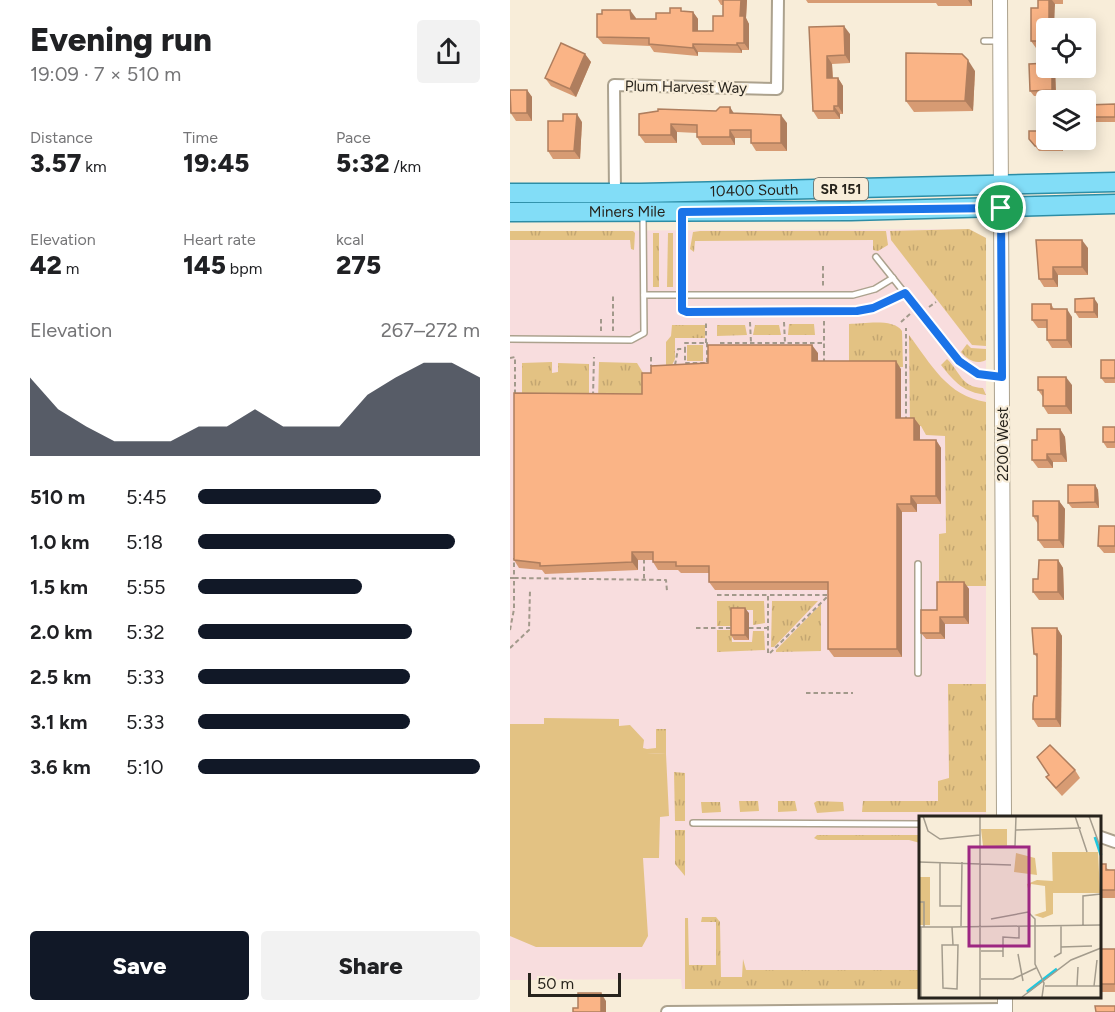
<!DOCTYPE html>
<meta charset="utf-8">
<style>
body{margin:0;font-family:Figtree,sans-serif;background:#f2f2f2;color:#202124;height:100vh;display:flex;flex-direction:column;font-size:22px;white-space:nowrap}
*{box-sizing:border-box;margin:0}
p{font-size:20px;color:#757577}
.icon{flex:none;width:33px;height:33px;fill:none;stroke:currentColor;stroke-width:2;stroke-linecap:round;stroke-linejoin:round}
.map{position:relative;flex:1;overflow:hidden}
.side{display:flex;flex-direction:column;background:#fff;width:510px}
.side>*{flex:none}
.fabs{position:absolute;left:526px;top:18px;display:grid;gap:12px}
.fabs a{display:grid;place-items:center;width:60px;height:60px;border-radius:6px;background:#fff;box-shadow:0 3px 15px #0003;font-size:30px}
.scale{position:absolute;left:18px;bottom:15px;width:93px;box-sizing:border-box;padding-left:6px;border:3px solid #27231c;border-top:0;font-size:16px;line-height:21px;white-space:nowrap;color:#27231c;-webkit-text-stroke:4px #f8edd9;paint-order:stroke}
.pin{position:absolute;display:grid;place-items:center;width:51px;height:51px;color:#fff;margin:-26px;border:3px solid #fff;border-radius:50%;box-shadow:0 2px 6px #0007}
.round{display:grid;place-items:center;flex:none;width:63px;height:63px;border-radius:6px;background:#f2f2f2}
.headline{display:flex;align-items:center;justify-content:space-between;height:102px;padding:0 30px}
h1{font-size:33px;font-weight:800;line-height:45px}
.metrics{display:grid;grid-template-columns:repeat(3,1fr);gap:9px;height:102px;padding:6px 30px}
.metrics div{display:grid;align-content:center}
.metrics b{font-size:26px;font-weight:800}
.metrics small{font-size:16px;font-weight:400}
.metrics p{font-size:16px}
.chart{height:168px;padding:12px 30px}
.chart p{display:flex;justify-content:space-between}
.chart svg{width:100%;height:108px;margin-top:6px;fill:#111827;opacity:.7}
.cta{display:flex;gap:12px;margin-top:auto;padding:12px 30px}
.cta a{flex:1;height:69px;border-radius:6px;background:#111827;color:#fff;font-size:24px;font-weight:800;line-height:69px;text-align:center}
.cta a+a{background:#f2f2f2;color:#202124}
ul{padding:0 30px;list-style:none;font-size:20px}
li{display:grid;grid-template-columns:96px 72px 1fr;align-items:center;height:45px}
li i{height:15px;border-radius:8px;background:#111827}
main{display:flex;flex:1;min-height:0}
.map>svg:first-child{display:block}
</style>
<main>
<section class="side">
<div class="headline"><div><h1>Evening run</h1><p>19:09 · 7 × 510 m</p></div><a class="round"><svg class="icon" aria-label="share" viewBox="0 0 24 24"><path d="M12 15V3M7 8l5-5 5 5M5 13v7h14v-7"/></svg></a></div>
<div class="metrics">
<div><p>Distance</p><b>3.57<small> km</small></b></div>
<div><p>Time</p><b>19:45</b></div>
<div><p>Pace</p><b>5:32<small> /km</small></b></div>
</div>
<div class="metrics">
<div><p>Elevation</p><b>42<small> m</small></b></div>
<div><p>Heart rate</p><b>145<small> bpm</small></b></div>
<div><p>kcal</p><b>275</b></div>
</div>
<div class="chart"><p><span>Elevation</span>267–272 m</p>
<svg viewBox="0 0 160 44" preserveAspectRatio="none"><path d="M0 44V12L10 25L20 32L30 38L40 38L50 38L60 32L70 32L80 25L90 32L100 32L110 32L120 19L130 12L140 6L150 6L160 12V44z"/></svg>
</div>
<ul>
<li><b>510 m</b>5:45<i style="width:65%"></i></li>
<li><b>1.0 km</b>5:18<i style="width:91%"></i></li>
<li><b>1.5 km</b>5:55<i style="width:58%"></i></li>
<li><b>2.0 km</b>5:32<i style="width:76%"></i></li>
<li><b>2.5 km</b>5:33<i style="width:75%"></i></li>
<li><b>3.1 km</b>5:33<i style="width:75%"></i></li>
<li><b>3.6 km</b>5:10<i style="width:100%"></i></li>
</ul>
<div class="cta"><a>Save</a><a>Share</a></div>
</section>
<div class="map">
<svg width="605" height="1012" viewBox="0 0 605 1012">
<defs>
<pattern id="grass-tufts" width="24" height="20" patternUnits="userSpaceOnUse" patternTransform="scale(1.5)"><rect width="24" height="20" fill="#e3c283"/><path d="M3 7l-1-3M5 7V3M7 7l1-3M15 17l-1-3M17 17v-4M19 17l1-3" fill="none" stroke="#c3a671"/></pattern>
</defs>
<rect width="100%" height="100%" fill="#f8edd9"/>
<polygon fill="#f8ddde" points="459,229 476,238 476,817 410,817 410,989 172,989 171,979 0,980 0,231"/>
<g fill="url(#grass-tufts)">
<polygon points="459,229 476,238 476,346 462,345 381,240 380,231"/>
<polygon points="0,231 123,231 125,233 124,250 121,249 120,240 0,240"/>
<polygon points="190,231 376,231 378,245 368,251 363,250 363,240 185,241 184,252 180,249 183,232"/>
<rect x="143" y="233" width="6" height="54"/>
<polygon points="158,233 163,233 163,287 157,287"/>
<polygon points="304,324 305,335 278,335 279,324"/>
<path d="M339 324C354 324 383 318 392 331L393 367 350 368 339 362Z"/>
<polygon points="162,325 195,325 195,338 165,338 165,359 160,369 149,371 156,365 156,342 161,336"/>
<polygon points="207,325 235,325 237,335 207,336"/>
<polygon points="245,325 269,325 271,335 243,335"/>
<path d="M399 335C421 364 437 396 476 402V586H429V534L436 533 435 436 416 435 411 426H400Z"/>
<path d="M457 344 461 348 476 349V360C466 365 458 360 451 352Z"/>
<path d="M437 359C451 373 451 387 473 388L476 395C454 392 445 383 431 365Z"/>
<polygon points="42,362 42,373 48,372 48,363 79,364 79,401 12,401 12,363"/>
<polygon points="89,362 127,363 138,381 138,402 88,402"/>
<polygon points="207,601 254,601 255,623 243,625 243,610 222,610 222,626 207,626"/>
<polygon points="262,601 308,601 264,647 261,647"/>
<polygon points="311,604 311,651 266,652 266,650"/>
<polygon points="207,630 222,630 222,642 242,642 243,631 254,631 255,650 207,652"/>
<polygon points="438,684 476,684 476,812 352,812 353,801 428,801 428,781 439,778"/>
<polygon points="146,729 156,729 156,754 137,753 137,749 146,748"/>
<polygon points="164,772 175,773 175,821 165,821"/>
<polygon points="229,801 248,801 249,811 230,812"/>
<polygon points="268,801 285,801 287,811 268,812"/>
<polygon points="307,801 333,802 334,811 307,813 304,803"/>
<polygon points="191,802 210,802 211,812 192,813"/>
<polygon points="165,830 175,830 175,876 165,864"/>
<polygon points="307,835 410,835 410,843 399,840 308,840 304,838"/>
<polygon points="192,917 206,917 210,922 211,977 232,977 233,959 236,970 410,970 410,989 175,989 175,918 178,918 179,965 206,965 206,922 191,922"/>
</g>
<g fill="#e3c283">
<rect x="177" y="345" width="16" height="16"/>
<polygon points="34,718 109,719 109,726 120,725 134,740 133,748 137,749 137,753 156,754 159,816 150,817 149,858 133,858 138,936 132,947 26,947 0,936 0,724 34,724"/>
</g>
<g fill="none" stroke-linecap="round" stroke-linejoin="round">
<defs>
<g id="service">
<polyline points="474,41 489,41"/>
<polyline points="172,214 172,308 174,312 347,311 363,308 395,293"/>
<polyline points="366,257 449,361 468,374 491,377"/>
<polyline points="134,295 343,295 365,289 383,278"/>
<polyline points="0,339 121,340 134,333 133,215"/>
<polyline points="408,673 408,564"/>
<polyline points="183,823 410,824"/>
</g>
<g id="minor">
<polyline points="105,193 104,85 267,89 268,0"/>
<polyline points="588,836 605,842"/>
<polyline points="157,1012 495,1009"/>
</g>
<g id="tertiary">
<polyline points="490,0 494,817"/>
<polyline points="495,996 495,1012"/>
</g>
<g id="primary">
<path id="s1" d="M0 193H130L605 182"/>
<path id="s2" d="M0 212 341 211 605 204"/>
</g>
</defs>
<use href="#service" stroke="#aca28e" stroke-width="8"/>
<use href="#minor" stroke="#aca28e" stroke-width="14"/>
<use href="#tertiary" stroke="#aca28e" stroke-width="16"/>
<use href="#primary" stroke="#2c8da6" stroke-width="21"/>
<g stroke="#a2998b" stroke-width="2" stroke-dasharray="4.5 3" stroke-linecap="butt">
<polyline points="313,266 313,287"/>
<polyline points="419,307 426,302"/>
<polyline points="240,322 241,343"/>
<polyline points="274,322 275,343"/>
<polyline points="391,322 400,314"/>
<polyline points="91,331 91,316"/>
<polyline points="103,331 103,295"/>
<polyline points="196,343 196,322"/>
<polyline points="210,343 314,343"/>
<polyline points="141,357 141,366"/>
<polyline points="0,358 5,357 5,396"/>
<polyline points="314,363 314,321"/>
<polyline points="165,365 168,349 175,349 175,363 197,363 197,343 175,343 175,349"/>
<polyline points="83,396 84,357"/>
<polyline points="396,421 396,328"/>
<polyline points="134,559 134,580"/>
<polyline points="0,578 4,578 4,558"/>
<polyline points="207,595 258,595"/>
<polyline points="186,628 222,628"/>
<polyline points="239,628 258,628"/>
<polyline points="0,630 4,609 4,578 156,580 157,591"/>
<polyline points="0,648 19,630 20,590"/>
<polyline points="258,653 258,595 319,595"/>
<polyline points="260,653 318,596"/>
<polyline points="296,693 343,693"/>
</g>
<use href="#service" stroke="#fff" stroke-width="5"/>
<use href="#minor" stroke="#fff" stroke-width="10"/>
<use href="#tertiary" stroke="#fff" stroke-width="14"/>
<use href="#primary" stroke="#82ddf7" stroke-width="18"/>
</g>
<g fill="#d79b73">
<polygon points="208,0 237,0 236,18 239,24 239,50 232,50 232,53 188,52 188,56 144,52 140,46 93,44 87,37 126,18 126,19 146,19 160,13 173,11 183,12 188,19 188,31 203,31 213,16 213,5 211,5"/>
<polygon points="296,0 462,0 462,6 428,6 426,3 298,3"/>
<polygon points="528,0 553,0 553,4 545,4 537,28 537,48 526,48 521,41 528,8"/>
<polygon points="299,27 340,34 340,63 322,64 323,78 328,78 333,86 333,114 330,114 330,119 308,119 303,111"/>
<polygon points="75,54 81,62 66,97 41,86 35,78"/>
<polygon points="545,69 546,95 524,96 520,91"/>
<polygon points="465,71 463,111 404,112 396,101"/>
<polygon points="0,90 17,90 22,97 22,121 6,121 0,112"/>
<polygon points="605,104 605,122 584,122 584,132 576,132 576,105"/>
<polygon points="129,114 224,114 277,123 277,151 246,151 241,143 241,138 225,138 225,145 192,145 187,137 187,133 167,132 167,143 135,143 129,135"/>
<polygon points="72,122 70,159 43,159 38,151"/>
<polygon points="519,139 553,140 553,151 529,151"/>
<polygon points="526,240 578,248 578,275 548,275 548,287 534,287 529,279"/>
<polygon points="541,304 544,309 562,317 562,348 542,348 537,340 537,328 528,328 522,320"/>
<polygon points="588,304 588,318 569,318 565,312"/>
<polygon points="308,353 308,361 391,369 391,418 404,418 410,426 410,440 426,440 431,448 431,504 407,504 407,512 392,512 392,657 324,657 318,649 318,590 205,590 199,582 199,573 171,573 168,570 148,570 143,562 143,560 128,560 128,570 35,574 32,570 9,568 4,560 132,394 141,373 198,363"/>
<polygon points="605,360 605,383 595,383 591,378"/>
<polygon points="562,385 562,414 538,414 533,406 533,397 528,390"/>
<polygon points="605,427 605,448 597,448 593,442"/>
<polygon points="550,429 555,437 557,462 543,462 543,468 528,468 522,460 527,440"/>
<polygon points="585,485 588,490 589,508 562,508 558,503"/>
<polygon points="549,501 555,509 554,548 534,548 528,540 528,524 523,516"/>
<polygon points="605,526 605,553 594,553 588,546"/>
<polygon points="548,560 553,568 554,600 529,600 523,592 528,579"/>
<polygon points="454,582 459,589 459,624 435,624 435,639 416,639 411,633 427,610"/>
<polygon points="239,613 239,640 224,640 221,635"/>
<polygon points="547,628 552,636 551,727 528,727 523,719 527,696 527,657 524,654"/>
<polygon points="565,770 570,778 552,796 542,785 536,777"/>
<polygon points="588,864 600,870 605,870 605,898 588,898"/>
<polygon points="605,949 605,992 589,992 588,984"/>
</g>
<g fill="#af7e5e">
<polygon points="231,0 237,0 236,18 239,24 239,50 234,43 230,16"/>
<polygon points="458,0 462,0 462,6"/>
<polygon points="539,0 542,0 545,4 544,28 539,28"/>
<polygon points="120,10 126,18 126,27 121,19"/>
<polygon points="183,12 188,19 188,39 183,31"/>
<polygon points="334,26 340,34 340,63 335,55"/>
<polygon points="227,43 232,50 232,53 227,45"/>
<polygon points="183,44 188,52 188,56 183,48"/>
<polygon points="75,54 81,62 66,97 60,89"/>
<polygon points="317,56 322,64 323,86 317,78"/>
<polygon points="458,60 465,71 463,111 455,101"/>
<polygon points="542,68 544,68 545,69 546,95 542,90"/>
<polygon points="328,78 333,86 333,114 328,106"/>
<polygon points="17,90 22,97 22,121 17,113"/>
<polygon points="324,106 330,114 330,119 324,111"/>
<polygon points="220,107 225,115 220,113"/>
<polygon points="67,114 72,122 70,159 64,151"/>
<polygon points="271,115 277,123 277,151 271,143"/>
<polygon points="580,117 584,122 584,132 580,126"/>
<polygon points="161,124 167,132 167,143 161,135"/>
<polygon points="220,130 225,138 225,145 220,137"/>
<polygon points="549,140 553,140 553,151 549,146"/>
<polygon points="572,240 578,248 578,275 572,267"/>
<polygon points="543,267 548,275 548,287 543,279"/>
<polygon points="584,298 588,304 588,318 584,312"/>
<polygon points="557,309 562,317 562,348 557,340"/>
<polygon points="302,345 308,353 308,369 302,361"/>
<polygon points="386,361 391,369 391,426 386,418"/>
<polygon points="556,377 562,385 562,414 556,406"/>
<polygon points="404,418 410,426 410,448 404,440"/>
<polygon points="550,429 555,437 557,462 551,454"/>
<polygon points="426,440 431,448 431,504 426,496"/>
<polygon points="537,454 543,462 543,468 537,460"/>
<polygon points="585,485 588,490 589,508 585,502"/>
<polygon points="401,496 407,504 407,512 401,504"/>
<polygon points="549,501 555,509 554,548 549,540"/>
<polygon points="387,504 392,512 392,657 387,649"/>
<polygon points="122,552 128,560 128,570 122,562"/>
<polygon points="548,560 553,568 554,600 548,592"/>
<polygon points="454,582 459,589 459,624 454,617"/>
<polygon points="235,608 239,613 239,640 235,635"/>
<polygon points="430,617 435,624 435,639 430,633"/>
<polygon points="547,628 552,636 551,727 546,719"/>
<polygon points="91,993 96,1001 96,1012 91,1012"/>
</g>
<g fill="#fab486" stroke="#af7e5e" stroke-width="1.5">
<polygon points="213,0 231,0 230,16 234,16 234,43 227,43 227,45 183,44 183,48 139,44 139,38 87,37 87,14 92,14 92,10 120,10 121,19 146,19 146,13 160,13 160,8 171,8 171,11 183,12 183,31 203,31 203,16 213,16"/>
<polygon points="528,0 539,0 539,28 537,28 537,41 521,41 521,8 528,8"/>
<polygon points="334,26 335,55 317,56 317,78 328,78 328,106 324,106 324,111 303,111 299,27"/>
<polygon points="51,43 75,54 60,89 35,78"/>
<polygon points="396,53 452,54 458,60 455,101 396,101"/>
<polygon points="537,63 537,68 542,68 542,90 520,91 519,64"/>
<polygon points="0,90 17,90 17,113 1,113"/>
<polygon points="605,104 605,117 580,117 580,126 576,126 576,105"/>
<polygon points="210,107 220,107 220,113 271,115 271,143 241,143 241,130 220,130 220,137 187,137 187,125 161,124 161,135 129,135 129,114 148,111 148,109 206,111"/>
<polygon points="53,114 67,114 64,151 38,151 38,121 53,121"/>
<polygon points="519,131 537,131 537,140 549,140 549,146 525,146 519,139"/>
<polygon points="526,240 572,240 572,267 543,267 543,279 529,279"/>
<polygon points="584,298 584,312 565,312 565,299"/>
<polygon points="522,304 541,304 541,309 557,309 557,340 537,340 537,320 522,320"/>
<polygon points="198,345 302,345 302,361 386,361 386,418 404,418 404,440 426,440 426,496 401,496 401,504 387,504 387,649 318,649 318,582 199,582 199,566 166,566 166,562 143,562 143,552 122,552 122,562 30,566 30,563 4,560 4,393 132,394 132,373 141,373 141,366 198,363"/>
<rect x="591" y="360" width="14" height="18"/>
<polygon points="528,377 556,377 556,406 533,406 533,390 528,390"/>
<rect x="593" y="427" width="12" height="15"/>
<polygon points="527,429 550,429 551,454 537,454 537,460 522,460 522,440 527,440"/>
<polygon points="558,485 585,485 585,502 558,503"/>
<polygon points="523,501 549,501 549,540 528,540 528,516 523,516"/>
<polygon points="589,526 605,526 605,546 588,546"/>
<polygon points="529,560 548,560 548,592 523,592 523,579 528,579"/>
<polygon points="427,582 454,582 454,617 430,617 430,633 411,633 411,610 427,610"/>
<rect x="221" y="608" width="14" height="27"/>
<polygon points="522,628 547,628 546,719 523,719 523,704 524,696 527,696 527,654 524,654"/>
<polygon points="540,745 565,770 546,788 536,777 539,775 527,757"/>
<polygon points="588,864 596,864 596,870 605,870 605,890 588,890"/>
<rect x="588" y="949" width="17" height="35"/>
<polygon points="68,993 91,993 91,1012 63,1012 63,1008 68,1008"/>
<polygon points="585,1006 605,1006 605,1012 586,1012"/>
</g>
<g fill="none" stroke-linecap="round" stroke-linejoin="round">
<defs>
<polygon id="route" points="491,208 492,377 468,374 449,361 395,293 363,308 347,311 177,312 172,310 172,212"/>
</defs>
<use href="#route" stroke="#fff" stroke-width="12"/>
<use href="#route" stroke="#1a73e8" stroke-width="8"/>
</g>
<g text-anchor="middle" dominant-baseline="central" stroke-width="4.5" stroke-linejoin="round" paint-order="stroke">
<rect fill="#f8edd9" stroke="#666055" stroke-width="1.5" x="304" y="178" width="54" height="22" rx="4.5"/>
<g font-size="14" font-weight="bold" fill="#27231c">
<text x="331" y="189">SR 151</text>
</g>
<g font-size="15" fill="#27231c" stroke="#f8edd9">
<text transform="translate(176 87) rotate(1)">Plum Harvest Way</text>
<text stroke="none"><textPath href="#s1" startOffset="244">10400 South</textPath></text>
<text stroke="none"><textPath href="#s2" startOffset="117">Miners Mile</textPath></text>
<text transform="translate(493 444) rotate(-90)">2200 West</text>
</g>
</g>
<g transform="translate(409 816)">
<rect width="182" height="182" fill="#f8edd9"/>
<path d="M0 61H11V109H0ZM118 64 134 65V98L124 102 115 99 127 95 126 70 112 68 110 77 108 68Z" fill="#e3c283"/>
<path d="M62 13H88V30H64ZM133 36H179L181 77H134ZM97 37 116 42 118 59 95 56Z" fill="#e3c283"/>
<path fill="none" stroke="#1fc7de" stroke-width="3" d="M176 21 182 39M108 176 138 153"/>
<path fill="none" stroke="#a49c8d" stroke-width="1.5" d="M4 0 9 15 21 23 61 19M61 0V181M156 0 168 36M170 0 182 33M97 14 162 12M61 31 96 30 97 0M0 46 92 49M21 47V90H43M0 86H5V111M72 103 109 96 116 103V148L125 167 123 181M42 110 43 46M164 110V80L182 78M0 111H36M2 111V181M33 111 34 129M33 111 182 109M23 129H39L38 173 24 172ZM142 131 173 130M62 135H84M99 138 104 165M84 141V121L100 122V111M135 141 142 137V110M62 163H94L117 152M126 170H182M158 170 159 151M175 170 178 144M103 181 152 144 182 132"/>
<path fill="#9d2782" fill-opacity="0.15" stroke="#9d2782" stroke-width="3" d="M50 31H110V130H50Z"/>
<rect width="182" height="182" fill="none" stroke="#27231c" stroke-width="3"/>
</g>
</svg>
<div class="fabs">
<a><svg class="icon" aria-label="locate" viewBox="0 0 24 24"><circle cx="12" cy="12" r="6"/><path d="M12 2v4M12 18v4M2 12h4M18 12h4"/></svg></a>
<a><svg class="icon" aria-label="layers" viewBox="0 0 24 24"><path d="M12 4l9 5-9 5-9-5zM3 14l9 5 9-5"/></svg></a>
</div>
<div class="scale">50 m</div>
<div class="pin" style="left:491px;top:208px;background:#1e9e55"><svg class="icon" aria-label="arrive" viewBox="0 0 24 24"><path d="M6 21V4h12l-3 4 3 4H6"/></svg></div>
</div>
</main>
